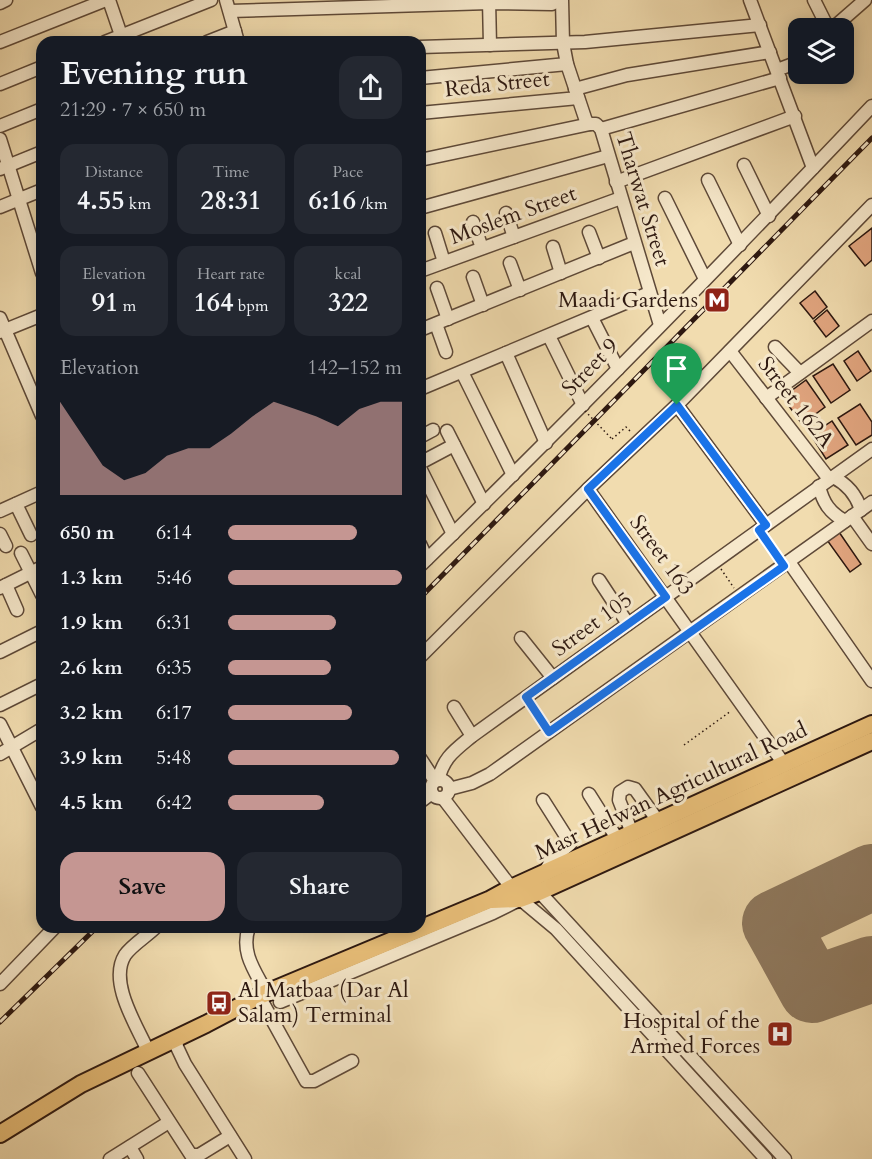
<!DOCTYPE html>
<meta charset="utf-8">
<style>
body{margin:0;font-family:Cardo,serif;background:#242831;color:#f1f3f6;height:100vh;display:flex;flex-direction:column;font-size:22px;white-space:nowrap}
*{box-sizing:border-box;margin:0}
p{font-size:20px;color:#9ea1a6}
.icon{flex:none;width:33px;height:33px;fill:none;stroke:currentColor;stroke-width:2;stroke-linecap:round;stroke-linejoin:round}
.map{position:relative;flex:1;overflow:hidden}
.sheet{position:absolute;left:36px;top:36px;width:390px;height:897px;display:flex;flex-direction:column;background:#171b24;border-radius:18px;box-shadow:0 3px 15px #0003}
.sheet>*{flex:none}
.buttons{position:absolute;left:788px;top:18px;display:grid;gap:12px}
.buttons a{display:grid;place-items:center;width:66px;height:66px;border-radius:12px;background:#171b24;box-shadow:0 3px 15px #0003;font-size:30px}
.pin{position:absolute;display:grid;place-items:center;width:51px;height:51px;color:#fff;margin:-62px -26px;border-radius:50% 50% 50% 0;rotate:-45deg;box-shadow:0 0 6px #0007}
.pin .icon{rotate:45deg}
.round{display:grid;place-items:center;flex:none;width:63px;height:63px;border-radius:18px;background:#242831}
.overview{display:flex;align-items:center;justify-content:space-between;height:102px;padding:0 24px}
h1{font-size:33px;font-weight:700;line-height:45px}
.metrics{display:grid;grid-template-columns:repeat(3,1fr);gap:9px;height:102px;padding:6px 24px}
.metrics div{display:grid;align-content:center;border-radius:15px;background:#242831;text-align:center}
.metrics b{font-size:26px;font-weight:700}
.metrics small{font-size:16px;font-weight:400}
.metrics p{font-size:16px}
.chart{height:168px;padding:12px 24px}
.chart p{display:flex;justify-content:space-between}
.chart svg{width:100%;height:108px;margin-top:6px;fill:#c59692;opacity:.7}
.cta{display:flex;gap:12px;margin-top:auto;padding:12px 24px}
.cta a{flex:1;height:69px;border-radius:18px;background:#c59692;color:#111;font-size:24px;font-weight:700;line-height:69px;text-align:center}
.cta a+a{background:#242831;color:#f1f3f6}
ul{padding:0 24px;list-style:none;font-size:20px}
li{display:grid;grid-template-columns:96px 72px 1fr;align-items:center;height:45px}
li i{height:15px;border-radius:8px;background:#c59692}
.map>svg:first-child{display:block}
</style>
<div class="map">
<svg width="872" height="1159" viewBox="0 0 872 1159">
<rect width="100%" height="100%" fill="#f1dcaf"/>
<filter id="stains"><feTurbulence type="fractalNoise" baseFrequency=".00333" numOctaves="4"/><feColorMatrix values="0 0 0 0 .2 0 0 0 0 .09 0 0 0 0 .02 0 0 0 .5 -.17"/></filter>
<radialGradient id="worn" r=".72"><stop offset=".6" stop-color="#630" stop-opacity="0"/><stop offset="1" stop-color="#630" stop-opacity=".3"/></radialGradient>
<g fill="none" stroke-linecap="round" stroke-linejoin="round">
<polyline stroke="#8f7a60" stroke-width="66" points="872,877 775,923 812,990 872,969"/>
</g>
<g fill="#e2a680" stroke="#2d1810" stroke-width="1.5">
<polygon points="872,228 872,260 865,266 849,246"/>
<polygon points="815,291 827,307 813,319 800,303"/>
<polygon points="827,310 839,326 826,337 814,321"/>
<polygon points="858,351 871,371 857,381 844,361"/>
<polygon points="833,364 850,390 831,403 813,376"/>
<polygon points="806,380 825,407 802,424 786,402 787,394"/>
<polygon points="860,404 872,422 872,435 856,445 838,418"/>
<polygon points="832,421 848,445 826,459 811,435"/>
<polygon points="839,532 861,564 850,572 827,540"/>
</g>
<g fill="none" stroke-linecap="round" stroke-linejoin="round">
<defs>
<g id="minor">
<polyline points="109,0 123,41"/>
<polyline points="226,0 238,42"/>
<polyline points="489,0 490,45"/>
<polyline points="562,0 563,43 567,64 586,121 590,124 596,124 601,129 660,325"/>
<polyline points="750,0 813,168"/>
<polyline points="814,0 828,28"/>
<polyline points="0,3 6,0"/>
<polyline points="230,11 489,3 552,4 560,0"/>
<polyline points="833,28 865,0"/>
<polyline points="0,42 106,0"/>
<polyline points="105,42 211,0"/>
<polyline points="207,42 235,31"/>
<polyline points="420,47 585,42 760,25"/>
<polyline points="777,70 798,62"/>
<polyline points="420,78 567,64"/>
<polyline points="0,84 42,67"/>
<polyline points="575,89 627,75 770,52"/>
<polyline points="420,113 578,98"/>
<polyline points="0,126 42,109"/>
<polyline points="601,129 780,78"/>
<polyline points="0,139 42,273"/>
<polyline points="420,160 590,124"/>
<polyline points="744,165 769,216"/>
<polyline points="0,169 42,152"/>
<polyline points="708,180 740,245"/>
<polyline points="616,182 795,116"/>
<polyline points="665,198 705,279"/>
<polyline points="0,207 42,190"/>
<polyline points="420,208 608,156"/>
<polyline points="506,213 514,237"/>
<polyline points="473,222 482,248"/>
<polyline points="589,232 599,258"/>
<polyline points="435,233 444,262"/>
<polyline points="553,247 561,273"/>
<polyline points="510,263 520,290"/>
<polyline points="420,271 621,198"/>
<polyline points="473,277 483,305"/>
<polyline points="437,288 448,319"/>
<polyline points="0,318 42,416"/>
<polyline points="592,318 618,369"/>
<polyline points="436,324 446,352"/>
<polyline points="420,330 634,243"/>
<polyline points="0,332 42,315"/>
<polyline points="549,336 583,405"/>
<polyline points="775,347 800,373"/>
<polyline points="730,351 829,479"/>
<polyline points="506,353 546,443"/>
<polyline points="462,372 513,475"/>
<polyline points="420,389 649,293"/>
<polyline points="766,398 872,321"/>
<polyline points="677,405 766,525"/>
<polyline points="447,431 484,504"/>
<polyline points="420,437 433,430"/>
<polyline points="420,463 454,445"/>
<polyline points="420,468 453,534"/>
<path d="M833 477C847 484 856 494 861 510"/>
<path d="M819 486C823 503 830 513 845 521"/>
<polyline points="588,489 784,764"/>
<polyline points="16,504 31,535"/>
<polyline points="0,511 42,492"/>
<polyline points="852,516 872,544"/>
<polyline points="0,534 6,546"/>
<polyline points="420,544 427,559"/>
<polyline points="21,553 42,595"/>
<polyline points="789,562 872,681"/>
<path d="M420 566C574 416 724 262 872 106"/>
<polyline points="599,580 628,624"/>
<polyline points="6,585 17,610"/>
<polyline points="0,588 42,567"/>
<polyline points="521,638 553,678"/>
<polyline points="0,652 42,631"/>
<polyline points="420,657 588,489 677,405 872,205"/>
<polyline points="0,705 42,684"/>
<polyline points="454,707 472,736"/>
<polyline points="0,724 42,807"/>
<polyline points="0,754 42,729"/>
<polyline points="420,758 435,781"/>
<circle cx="440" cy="789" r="9"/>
<path d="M438 780C444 757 454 751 472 736L872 449"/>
<polyline points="449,789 472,783 490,774 872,502"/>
<polyline points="589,794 618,840"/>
<polyline points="443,798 520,899 556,929 766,1159"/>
<polyline points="543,800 569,841 570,844 553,858 544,873"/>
<polyline points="420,802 432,793"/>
<polyline points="632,833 619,800 620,792 628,787 635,789 658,821"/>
<polyline points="534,886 785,1159"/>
<path d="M249 927C240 952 255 971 266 992"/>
<polyline points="0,984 55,927"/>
<polyline points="259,996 306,1081 314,1081 352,1061"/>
<polyline points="280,1002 493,913 519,900"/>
<polyline points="176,1038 177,1047 185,1064 245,1159"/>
<path d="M148 1051C137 1026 108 982 125 955 132 945 147 936 156 927"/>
<polyline points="138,1073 191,1155 199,1155 230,1136"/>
<polyline points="130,1147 137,1159"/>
<polyline points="110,1159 169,1122"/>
</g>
<g id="major">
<polyline points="492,900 520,899 539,892 872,741"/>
<polyline points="0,1134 81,1084 206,1024 259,996 489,900 511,888 872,724"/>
</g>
</defs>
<use href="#minor" stroke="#5e4938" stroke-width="15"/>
<use href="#major" stroke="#2d1810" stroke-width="20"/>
<g stroke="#2d1810" stroke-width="1.5" stroke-dasharray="1.5 3" stroke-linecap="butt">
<polyline points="612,439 626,427 632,433"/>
<polyline points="765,538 778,557"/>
<polyline points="721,569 734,588"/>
<polyline points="533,708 543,724"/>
<polyline points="684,745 731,711"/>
</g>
<use href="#minor" stroke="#f6e8cb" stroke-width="12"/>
<use href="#major" stroke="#e8be78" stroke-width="16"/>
<defs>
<g id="rail">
<polyline points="420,598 872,138"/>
<polyline points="0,1022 97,927"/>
</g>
</defs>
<use href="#rail" stroke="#2d1810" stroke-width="5"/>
<use href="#rail" stroke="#f6e8cb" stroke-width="3" stroke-dasharray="9" stroke-linecap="butt"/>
<polyline stroke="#2d1810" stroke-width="1.5" stroke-dasharray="1.5 3" stroke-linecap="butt" points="585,411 612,439"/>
</g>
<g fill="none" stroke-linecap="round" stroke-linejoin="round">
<defs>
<polygon id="route" points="677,405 766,525 759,530 784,566 549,732 526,697 666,597 588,489"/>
</defs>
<use href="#route" stroke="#fff" stroke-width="12"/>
<use href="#route" stroke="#1a73e8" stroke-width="8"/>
</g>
<defs>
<symbol id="metro-square" viewBox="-11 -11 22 22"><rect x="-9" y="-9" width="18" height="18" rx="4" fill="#8f2418" stroke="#f6e8cb"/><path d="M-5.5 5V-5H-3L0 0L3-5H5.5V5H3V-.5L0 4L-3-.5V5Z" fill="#fff"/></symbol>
<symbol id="bus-square" viewBox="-11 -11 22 22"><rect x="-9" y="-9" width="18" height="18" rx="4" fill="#8f2418" stroke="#f6e8cb"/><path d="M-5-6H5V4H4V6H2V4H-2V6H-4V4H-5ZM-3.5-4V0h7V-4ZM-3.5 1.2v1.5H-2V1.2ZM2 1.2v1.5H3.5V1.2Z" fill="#fff"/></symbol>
<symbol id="hospital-square" viewBox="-11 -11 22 22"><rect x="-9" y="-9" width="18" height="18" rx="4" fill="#8f2418" stroke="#f6e8cb"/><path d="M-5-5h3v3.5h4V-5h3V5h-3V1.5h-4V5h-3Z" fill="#fff"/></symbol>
</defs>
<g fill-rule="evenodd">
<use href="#metro-square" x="702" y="285" width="30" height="30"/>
<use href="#bus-square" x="204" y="988" width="30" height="30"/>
<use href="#hospital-square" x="765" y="1019" width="30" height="30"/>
</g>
<g text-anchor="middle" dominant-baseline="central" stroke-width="6" stroke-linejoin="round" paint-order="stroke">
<g font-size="22" fill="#2d1810" stroke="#f6e8cb">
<text transform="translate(497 84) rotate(-6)">Reda Street</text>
<text transform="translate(643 199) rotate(73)">Tharwat Street</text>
<text transform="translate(513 215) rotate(-20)">Moslem Street</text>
<text transform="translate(590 367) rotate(-46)">Street 9</text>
<text transform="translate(796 402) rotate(52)">Street 162A</text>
<text transform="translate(662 555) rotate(54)">Street 163</text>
<text transform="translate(592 624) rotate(-36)">Street 105</text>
<text transform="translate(671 791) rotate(-25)">Masr Helwan Agricultural Road</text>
</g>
<g font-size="22" fill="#2d1810" stroke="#f6e8cb" text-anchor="end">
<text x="698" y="300">Maadi Gardens</text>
<text x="238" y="990" text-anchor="start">Al Matbaa (Dar Al<tspan x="238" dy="25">Salam) Terminal</tspan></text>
<text x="760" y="1021">Hospital of the<tspan x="760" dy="25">Armed Forces</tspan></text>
</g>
</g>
<rect width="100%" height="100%" filter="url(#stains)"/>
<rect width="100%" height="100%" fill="url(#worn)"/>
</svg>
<div class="buttons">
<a><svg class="icon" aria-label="layers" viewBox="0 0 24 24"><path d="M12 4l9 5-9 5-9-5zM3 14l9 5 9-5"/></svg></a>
</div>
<div class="pin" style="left:677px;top:405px;background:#1e9e55"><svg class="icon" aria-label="arrive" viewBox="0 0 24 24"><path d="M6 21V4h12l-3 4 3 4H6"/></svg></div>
<section class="sheet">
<div class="overview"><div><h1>Evening run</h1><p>21:29 · 7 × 650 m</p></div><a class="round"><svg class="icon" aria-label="share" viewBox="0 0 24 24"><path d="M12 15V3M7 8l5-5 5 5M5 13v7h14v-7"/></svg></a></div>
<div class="metrics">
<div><p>Distance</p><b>4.55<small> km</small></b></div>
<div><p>Time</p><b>28:31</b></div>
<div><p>Pace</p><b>6:16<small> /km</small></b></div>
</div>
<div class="metrics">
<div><p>Elevation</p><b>91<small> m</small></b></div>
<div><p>Heart rate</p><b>164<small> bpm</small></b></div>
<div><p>kcal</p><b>322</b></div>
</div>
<div class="chart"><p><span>Elevation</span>142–152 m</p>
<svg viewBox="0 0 160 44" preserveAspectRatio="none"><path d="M0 44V6L10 19L20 32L30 38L40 35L50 28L60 25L70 25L80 19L90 12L100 6L110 9L120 12L130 16L140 9L150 6L160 6V44z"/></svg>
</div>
<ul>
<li><b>650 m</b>6:14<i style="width:74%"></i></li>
<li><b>1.3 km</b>5:46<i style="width:100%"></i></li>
<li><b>1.9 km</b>6:31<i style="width:62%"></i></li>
<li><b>2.6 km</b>6:35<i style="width:59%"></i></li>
<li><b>3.2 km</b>6:17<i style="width:71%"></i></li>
<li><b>3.9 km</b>5:48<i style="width:98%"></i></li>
<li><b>4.5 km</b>6:42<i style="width:55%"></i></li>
</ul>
<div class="cta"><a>Save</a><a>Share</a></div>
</section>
</div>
